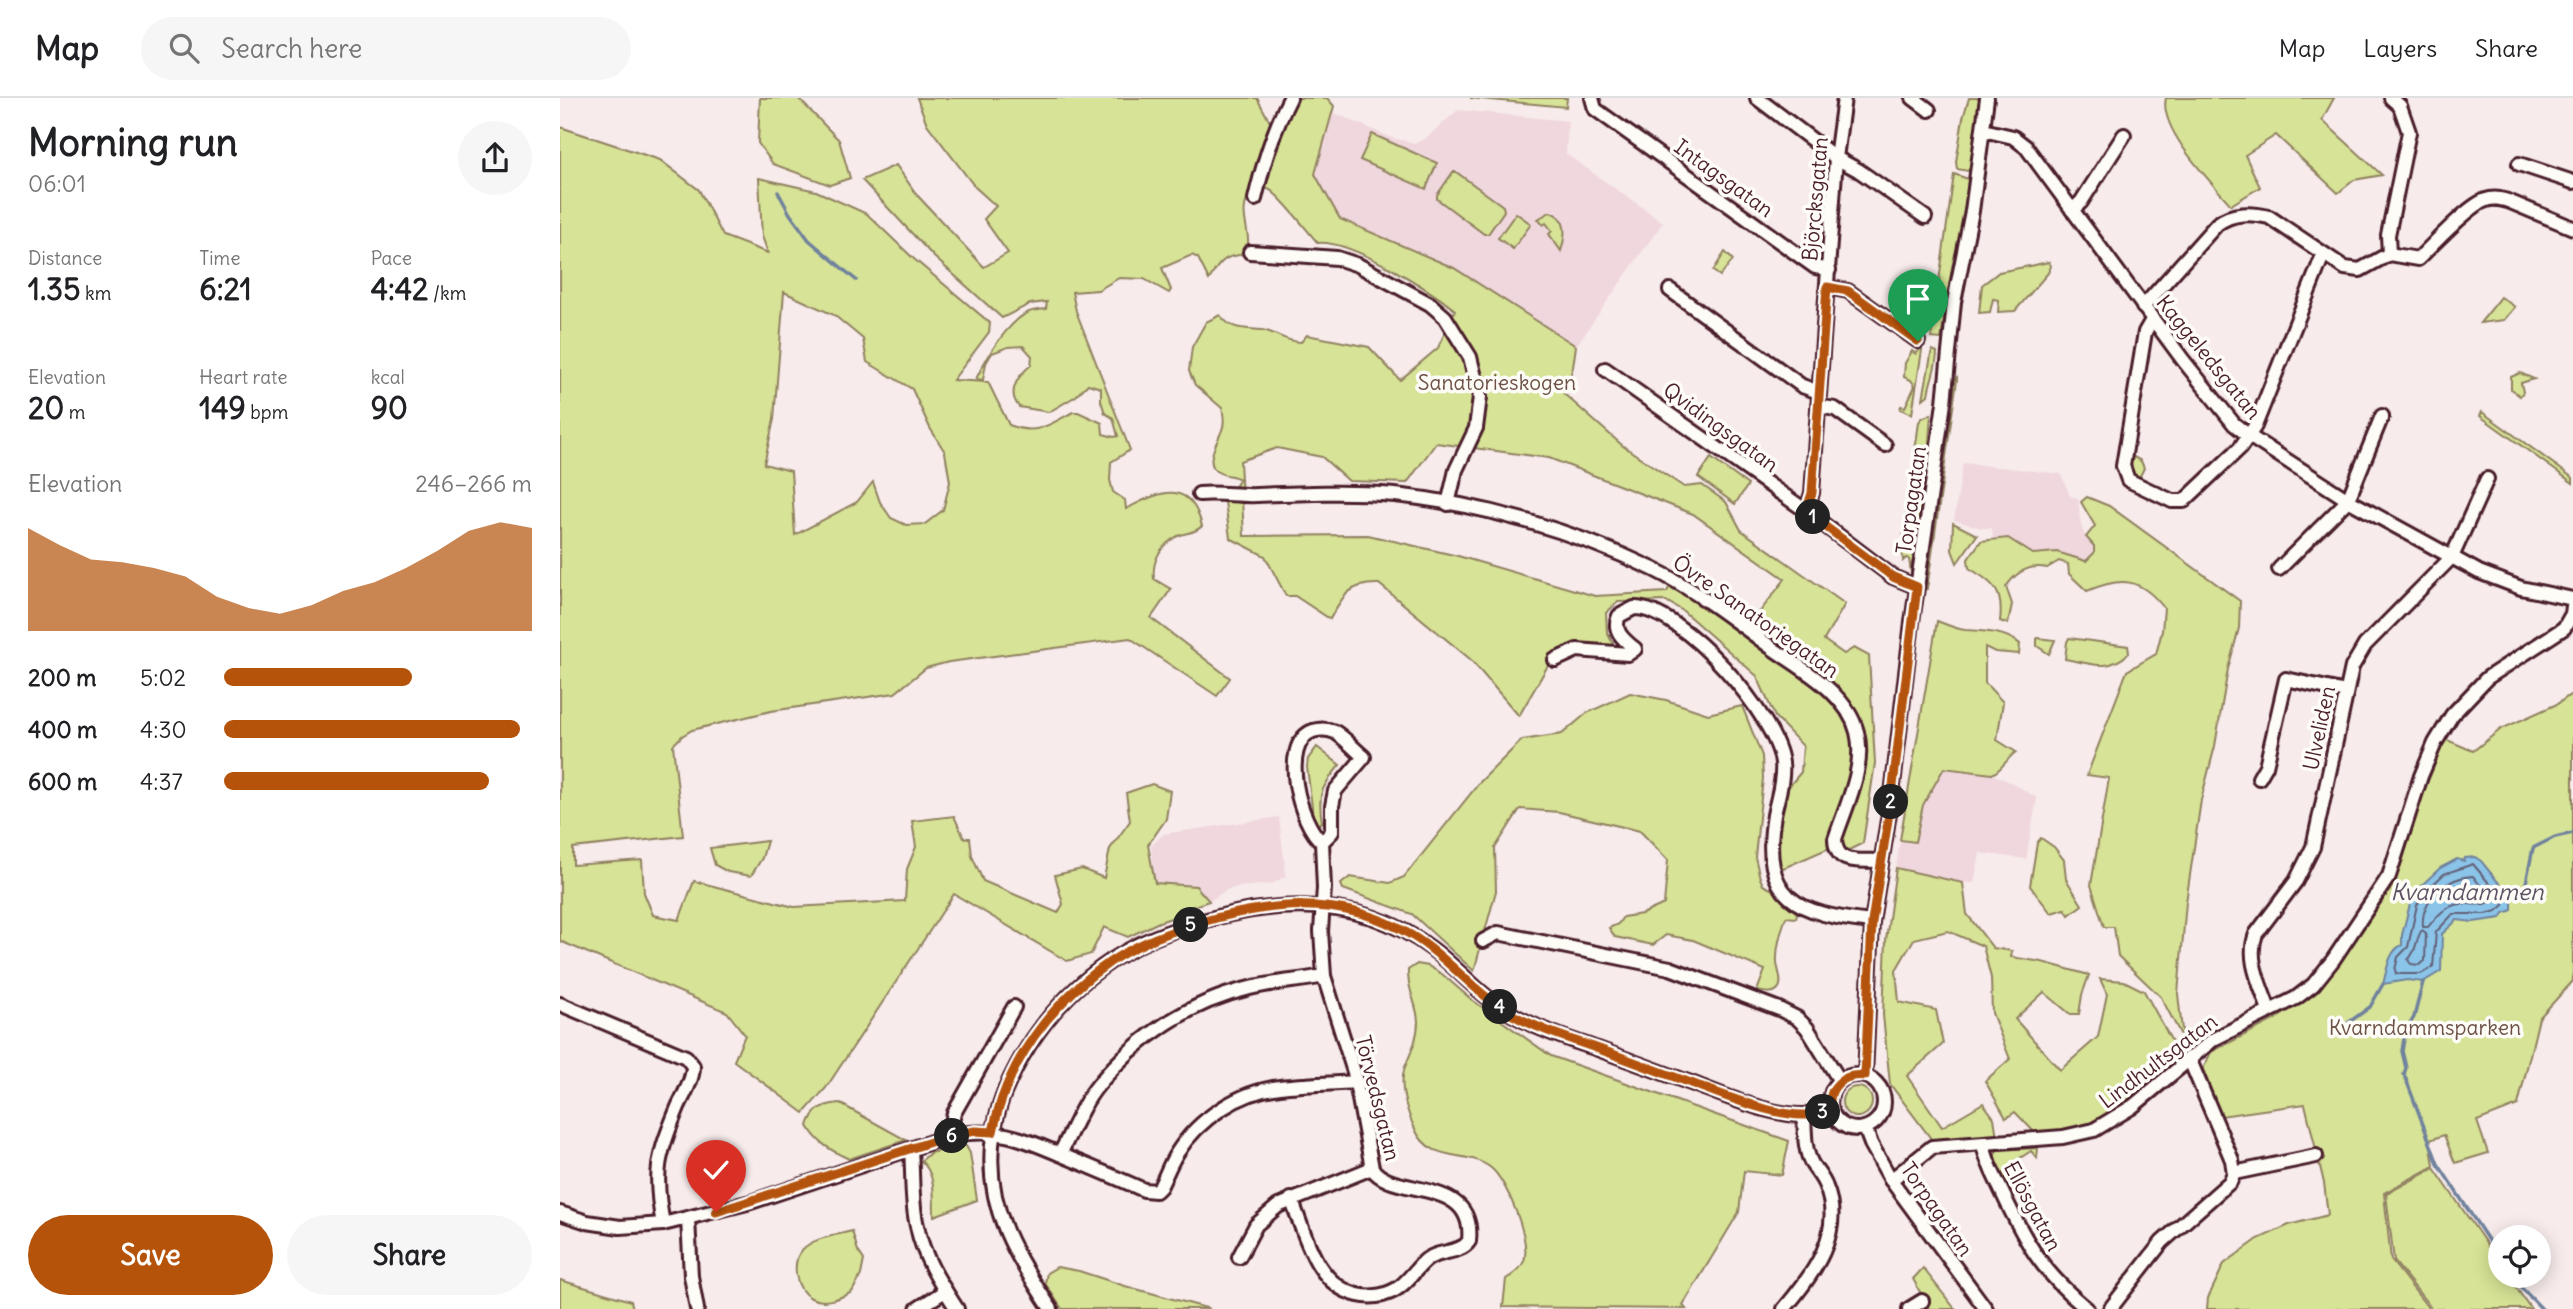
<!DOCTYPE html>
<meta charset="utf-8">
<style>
body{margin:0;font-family:Delius,sans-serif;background:#f6f6f6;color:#202124;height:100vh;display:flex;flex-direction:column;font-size:26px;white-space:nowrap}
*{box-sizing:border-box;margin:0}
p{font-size:23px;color:#757577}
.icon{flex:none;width:38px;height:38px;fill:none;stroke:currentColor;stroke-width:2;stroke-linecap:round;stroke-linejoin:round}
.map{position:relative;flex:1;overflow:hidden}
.drawer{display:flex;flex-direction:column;background:#fff;width:560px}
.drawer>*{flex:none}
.fabs{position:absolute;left:1928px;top:1127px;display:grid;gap:14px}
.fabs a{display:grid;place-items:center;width:63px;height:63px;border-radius:50%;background:#fff;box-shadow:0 4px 18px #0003;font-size:35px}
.pin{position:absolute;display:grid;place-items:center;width:60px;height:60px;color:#fff;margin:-72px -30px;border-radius:50% 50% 50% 0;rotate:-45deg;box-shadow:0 0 7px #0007}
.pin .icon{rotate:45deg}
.km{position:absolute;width:35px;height:35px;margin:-18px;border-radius:50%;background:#222;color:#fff;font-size:19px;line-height:35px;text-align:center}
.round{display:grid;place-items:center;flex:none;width:74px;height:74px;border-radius:37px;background:#f6f6f6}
.summary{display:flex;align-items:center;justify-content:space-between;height:119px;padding:0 28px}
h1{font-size:38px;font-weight:800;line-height:52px}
.metrics{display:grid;grid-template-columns:repeat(3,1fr);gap:10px;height:119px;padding:7px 28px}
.metrics div{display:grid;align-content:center}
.metrics b{font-size:30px;font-weight:800}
.metrics small{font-size:19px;font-weight:400}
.metrics p{font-size:19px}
.chart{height:196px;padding:14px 28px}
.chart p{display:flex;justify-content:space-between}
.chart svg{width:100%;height:126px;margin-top:7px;fill:#b45309;opacity:.7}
.button{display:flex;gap:14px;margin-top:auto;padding:14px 28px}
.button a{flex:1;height:80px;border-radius:42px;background:#b45309;color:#fff;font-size:28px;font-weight:800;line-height:80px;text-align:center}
.button a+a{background:#f6f6f6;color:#202124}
ul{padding:0 28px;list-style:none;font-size:23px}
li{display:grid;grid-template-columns:112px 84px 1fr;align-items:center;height:52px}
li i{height:18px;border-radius:9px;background:#b45309}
header{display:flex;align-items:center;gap:42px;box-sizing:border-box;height:98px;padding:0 35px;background:#fff;border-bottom:2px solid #e0e0e0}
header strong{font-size:33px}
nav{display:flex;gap:38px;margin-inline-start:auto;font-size:24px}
.search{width:490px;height:63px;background:#f6f6f6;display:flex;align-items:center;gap:18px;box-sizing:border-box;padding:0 24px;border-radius:38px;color:#757577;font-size:26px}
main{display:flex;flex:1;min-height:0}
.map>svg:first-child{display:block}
</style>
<header>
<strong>Map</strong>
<div class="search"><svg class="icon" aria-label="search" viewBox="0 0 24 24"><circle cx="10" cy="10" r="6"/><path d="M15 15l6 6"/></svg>Search here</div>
<nav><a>Map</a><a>Layers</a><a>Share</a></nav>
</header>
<main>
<section class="drawer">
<div class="summary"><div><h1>Morning run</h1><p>06:01</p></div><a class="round"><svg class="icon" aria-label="share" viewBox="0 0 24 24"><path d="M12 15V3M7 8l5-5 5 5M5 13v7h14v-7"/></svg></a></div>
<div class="metrics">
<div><p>Distance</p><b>1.35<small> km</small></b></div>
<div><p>Time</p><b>6:21</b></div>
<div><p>Pace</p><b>4:42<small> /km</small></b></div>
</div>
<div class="metrics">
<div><p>Elevation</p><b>20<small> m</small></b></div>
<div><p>Heart rate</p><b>149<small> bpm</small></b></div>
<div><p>kcal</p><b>90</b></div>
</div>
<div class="chart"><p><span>Elevation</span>246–266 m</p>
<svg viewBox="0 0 160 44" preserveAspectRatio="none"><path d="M0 44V8L10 14L20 19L30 20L40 22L50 25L60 32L70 36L80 38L90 35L100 30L110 27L120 22L130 16L140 9L150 6L160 8V44z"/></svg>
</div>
<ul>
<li><b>200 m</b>5:02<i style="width:61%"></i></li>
<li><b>400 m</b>4:30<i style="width:96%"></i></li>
<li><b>600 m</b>4:37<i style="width:86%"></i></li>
</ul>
<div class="button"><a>Save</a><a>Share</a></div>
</section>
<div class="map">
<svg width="2013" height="1211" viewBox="0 0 2013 1211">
<rect width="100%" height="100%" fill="#f7ebeb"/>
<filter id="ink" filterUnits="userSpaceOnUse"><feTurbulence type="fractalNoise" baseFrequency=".0143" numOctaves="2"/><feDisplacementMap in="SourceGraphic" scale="14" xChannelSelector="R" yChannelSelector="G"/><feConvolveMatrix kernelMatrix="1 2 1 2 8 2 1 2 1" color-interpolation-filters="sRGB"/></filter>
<g filter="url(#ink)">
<g fill="#f0d7dd">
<polygon points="898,12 1008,23 1006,56 1103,124 1016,248 894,170 780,121 755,76 772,14 832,40 855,45 865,41"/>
<polygon points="1403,365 1501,376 1510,398 1518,400 1521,427 1524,436 1534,448 1534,455 1526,463 1497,454 1473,456 1448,440 1433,441 1432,430 1421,430 1394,422"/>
<polygon points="1384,670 1432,676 1454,686 1477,700 1466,761 1420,755 1414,785 1403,785 1336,770 1340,742 1355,743 1363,707"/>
<polygon points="719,719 726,778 712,786 678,789 666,792 648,804 637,789 595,786 591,748 603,736"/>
</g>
<g fill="#d7e396" stroke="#908160" stroke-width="2" fill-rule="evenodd">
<polygon points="200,0 238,0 279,42 290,80 270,87 213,66 198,45"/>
<path d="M357 0H697L711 26 724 20 733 0H767L774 8 755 76 780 121 894 170 1016 248 1013 269 1004 296 1063 348 1124 389 1142 387 1166 404 1181 432 1285 506 1264 542 1284 556 1294 550 1309 558 1315 665 1303 745 1289 752 1269 750 1219 772 1218 734 1221 698 1241 674 1243 648 1215 619 1197 578 1123 513 1106 503 1058 504 1046 515 1047 534 1055 550 994 557 959 618 910 561 819 486C790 485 783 497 770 521L735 498H726L705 458 670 440 665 404 680 381C673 377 664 378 658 374 643 365 658 343 662 332 665 325 664 318 662 310L635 287 629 273 632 249 646 224 660 217C672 233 684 230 702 232 715 234 726 244 741 244L747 237 809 249 840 282 878 250 895 212C869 191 791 142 758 145 748 134 718 94 708 91 703 89 697 91 692 91 676 117 691 127 688 153 681 158 678 157 670 159 660 162 654 174 649 182L638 160 632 157 602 170 611 192 609 195 584 181 559 180 538 192 512 194 516 213 570 352 551 364 550 382 553 394 565 402 566 411C599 393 630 380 642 428 635 436 625 434 616 439 600 448 592 463 594 481L611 491 591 520 670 580 657 598 570 540 389 564 366 570 335 595 211 613 132 632 122 638 113 647 123 738 13 750V767L82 762 84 795 93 817 119 822 134 783 234 809 345 803 347 771 356 749 352 723 394 718 404 740H410L412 758 423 783 498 815 503 806 495 777 522 771 544 780 550 751 570 723 566 695 592 686 610 693 606 721 588 747 595 785 636 788 649 803 619 813 636 812 599 824 568 839 544 829 531 856 507 863 394 796 266 990 244 1015 174 963 185 937 167 914 0 843V29L100 62 139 92 163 138 208 155 202 138 199 80 256 93 307 116 354 161 430 225 429 234 393 282 428 284 449 327C476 338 489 327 513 314H518L542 325 543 336 554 339 558 338 553 320 545 315 541 303V290L528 286 516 298 489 314 459 309C446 293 458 278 471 267L472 258 463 248 448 249 432 255 426 265 423 282 416 281C426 260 447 224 469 214 474 212 480 212 486 211L487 204 470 206 442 220 374 159 302 82 336 67 357 97 424 169 448 155 424 121 436 108 415 89 367 26ZM224 194 274 217 303 241 307 264 352 291 370 330 385 354 390 384 383 412 365 426 346 427 331 420 320 404 313 384 297 404 235 437 231 373 204 366 214 321ZM876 345 989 360 1133 416 1225 481 1192 524 1116 475 1107 494 1035 498 898 458 808 437 684 438 680 363 717 350 762 359 789 383 847 385Z"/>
<polygon points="910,0 1007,0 1006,9"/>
<polygon points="1409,0 1420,0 1411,68 1408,73 1397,71 1396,64 1403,20"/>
<path d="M1606 0H1774L1762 22 1822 77 1794 82 1778 95 1716 37 1685 57 1700 89 1671 107C1652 85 1598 31 1606 0Z"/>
<polygon points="812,36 877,65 866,91 800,62"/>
<polygon points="893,74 896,74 943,108 944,113 928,136 924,136 877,101 877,97"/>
<polygon points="1394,76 1408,81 1403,126 1392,169 1381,241 1371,240"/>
<path d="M990 114C1008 119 1006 138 1001 153L989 136 992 133 986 125 983 127 978 121Z"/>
<polygon points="956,115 971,126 953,151 938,140"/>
<polygon points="1165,154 1173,162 1160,178 1153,173"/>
<polygon points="1489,164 1491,168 1488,175 1455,213 1438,214 1439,202 1433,201 1430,214 1419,215 1422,187 1439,174"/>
<polygon points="1941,199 1955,209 1944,222 1920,225"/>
<polygon points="1360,251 1362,252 1352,316 1340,311 1341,308 1345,309 1355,288 1351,282 1344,279 1345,265 1352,253 1356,256"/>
<path d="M1372 252 1377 254C1377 269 1370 282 1368 297L1363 301Z"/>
<polygon points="1960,275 1974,281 1961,285 1963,294 1960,298 1951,291 1951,279"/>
<polygon points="1397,279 1397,282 1367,491 1365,491 1395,280"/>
<polygon points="1922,314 2013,380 2013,385 1920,318"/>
<polygon points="1371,316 1366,385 1351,474 1349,461 1346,460 1343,463 1342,449 1359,324 1362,320"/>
<polygon points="1570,357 1581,363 1584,370 1578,382 1574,380 1569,371"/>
<polygon points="1151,360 1188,387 1175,406 1138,379"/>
<path d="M1527 399 1549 408 1680 503 1679 530 1668 571 1655 648 1641 702 1626 804 1618 896 1623 941 1601 899 1558 858 1554 829H1544L1531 787 1549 680 1527 677 1567 573 1596 556 1602 533 1604 510C1580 479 1561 479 1527 493L1509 476 1508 466 1499 463 1487 470C1469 466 1456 474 1446 489L1452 506 1448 526 1440 523C1444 492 1433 485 1409 470L1408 461 1421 443 1448 440 1473 456 1497 454 1526 463 1534 455V448L1526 439 1535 428 1521 404Z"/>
<polygon points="1393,425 1417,437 1397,465 1392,452"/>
<path d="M1377 523C1385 526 1396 531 1405 532 1421 533 1445 533 1460 546L1459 556 1435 554 1425 549V585L1443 604 1437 642 1456 654C1447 660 1442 672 1432 676L1384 670 1363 707 1355 744 1340 742Z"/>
<polygon points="1477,540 1495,542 1489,556 1477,548"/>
<path d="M1509 540 1568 548 1569 555C1548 575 1531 565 1505 561L1507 544Z"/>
<path d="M1070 595 1106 602 1148 616 1182 608 1202 658 1203 680 1195 759 1200 780 1203 787 1213 792 1237 815 1236 820 1226 819C1221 833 1216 849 1217 864 1217 871 1224 885 1218 891 1213 897 1204 894 1197 893L1205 872 1133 842 1106 837 1093 847 1055 839 1049 830 1058 826 1063 819 1082 816 1104 806 1108 762 1080 733 999 714 960 711 935 750 936 793 914 873 852 816 783 791 781 786 790 779 830 785 844 779 920 684 962 642 1002 636 1027 615Z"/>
<polygon points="2013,595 2013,883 1979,920 1958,1007 1917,1023 1928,1055 1895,1065 1884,1037 1870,1042 1874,1068 1824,1095 1831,1162 1869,1211 1647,1211 1648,1200 1664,1166 1698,1141 1729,1127 1768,1117 1764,1085 1745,1006 1661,1018 1643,971 1651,954 1714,922 1750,899 1779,866 1830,792 1842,764 1862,698 1885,641 1913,653 1941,631 1997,606"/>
<path d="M757 649 780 667C762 689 757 695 762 724L757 728 754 725 747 669 748 661Z"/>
<polygon points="1481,740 1494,749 1504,762 1506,781 1522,807 1509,817 1505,811 1491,815 1470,788 1477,745"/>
<polygon points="207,743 202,760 191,778 168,774 155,767 150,750"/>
<polygon points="1336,770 1403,785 1407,816 1433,850 1452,853 1451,859 1482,864 1529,877 1522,897 1519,916 1510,916 1484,894 1455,921 1500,972 1538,939 1547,896 1540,881 1564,883 1584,893 1620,958 1568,1006 1515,1032 1476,1036 1455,1014 1446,1020 1425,983 1450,961 1432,915 1431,880 1423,848 1388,833 1354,841 1336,872 1339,904 1376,912 1383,946 1347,978 1382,1029 1423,1005 1434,1020 1437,1039 1372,1042 1330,986 1323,917 1326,842"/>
<path d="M857 866 868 868 882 876 912 902 991 958 1229 1043 1222 1077 1184 1073 1179 1114 1123 1207 1126 1211 943 1209 946 1181C953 1177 961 1171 964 1163 971 1142 947 1083 931 1070 906 1050 871 1067 855 1031 847 1014 838 987 845 969 851 954 858 940 858 923 857 905 847 892 848 872Z"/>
<circle cx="1297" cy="1004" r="15"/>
<path d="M279 1005 346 1042 289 1061C272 1053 257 1045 248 1028 253 1011 262 1007 279 1005Z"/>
<path d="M399 1047 406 1048 410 1055 417 1102 374 1118C373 1098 377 1077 361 1063L370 1055Z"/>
<polygon points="1478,1050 1477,1060 1471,1053 1454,1064 1459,1080 1449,1087 1445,1087 1432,1063 1437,1052"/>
<polygon points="1874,1070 1941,1167 1941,1178 1948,1178 1971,1211 1872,1211 1834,1163 1826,1096"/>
<path d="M292 1133 298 1153 304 1162 301 1177 292 1194C280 1200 264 1207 251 1200 235 1192 231 1165 242 1152 252 1140 277 1137 292 1133Z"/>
<polygon points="497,1169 519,1173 565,1188 650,1211 502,1211 485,1185 487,1175"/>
<polygon points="1363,1170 1395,1211 1369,1211 1353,1181"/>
<polygon points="0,1182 71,1203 73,1211 0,1211"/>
</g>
<path fill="#8ac4e9" stroke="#70829d" stroke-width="2" d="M1915 759 1921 763 1952 801V812L1944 815 1941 820 1913 824 1897 822 1882 836 1881 873 1863 884 1847 882 1823 886C1827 873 1828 853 1842 847V837L1851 802 1862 787 1880 770 1897 761 1904 763 1905 760Z"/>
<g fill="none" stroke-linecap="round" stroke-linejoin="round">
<g stroke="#646177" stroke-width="2">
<polygon points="1913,766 1944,803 1944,807 1937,813 1925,816 1893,816 1876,834 1873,869 1861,876 1836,876 1835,872 1838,859 1848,849 1857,807 1868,791 1884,776"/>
<path d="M1913 778 1930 800V804C1919 809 1912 805 1901 806 1887 806 1876 819 1868 829H1863C1860 801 1888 779 1913 778Z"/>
<path d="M1862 832 1866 835 1865 863 1859 867 1851 866 1848 862C1858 852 1855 841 1862 832Z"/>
</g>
<g stroke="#70829d" stroke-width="3.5">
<polyline points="218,94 230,116 249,142 296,182"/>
<polyline points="1959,794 1965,790 1973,750 1995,739 2013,735"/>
<polyline points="1863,884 1854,919 1845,935 1842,953 1846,970 1844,976 1878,1066 1930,1145"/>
<polyline points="1781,930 1810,909 1823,886"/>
<polyline points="1932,1151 1941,1164"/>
<polyline points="1950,1178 1982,1211"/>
</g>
<defs>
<g id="minor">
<polyline points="1032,0 1035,11 1255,169 1269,172"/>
<polyline points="1197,0 1276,60 1298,72 1365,119"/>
<polyline points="1353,0 1369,12"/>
<polyline points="1423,32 1453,39 1466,49 1623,262 1674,326 1689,338 1788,402 1919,474 1961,490 2013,501"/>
<polyline points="1959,66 2013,84"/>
<path d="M695 101C703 66 713 33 730 0"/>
<polyline points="1512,112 1521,104 1564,37"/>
<polyline points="690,154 777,160 798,167 870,206 885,219 910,259 920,299 916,330 896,372 888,406"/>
<path d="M1829 156 1858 161C1873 147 1909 107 1926 102 1934 99 1941 101 1948 103L2013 130"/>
<polyline points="1829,156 1828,137 1849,34 1840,8 1831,0"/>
<polyline points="1267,189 1288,193 1358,243"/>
<polyline points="1110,192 1242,288 1259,294"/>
<path d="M1583 209 1657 126C1673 114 1691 115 1709 119L1785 170 1800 172 1829 156"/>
<polyline points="1592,222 1585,234 1563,368 1568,382 1612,403 1624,403 1680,350 1695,328 1763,157"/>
<polyline points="1045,271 1242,410 1333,479 1357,489"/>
<polyline points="1258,308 1275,311 1325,347"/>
<path d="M639 396C659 394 678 398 697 397 743 395 789 393 835 397 922 406 1014 433 1093 471 1136 492 1174 522 1212 550 1243 572 1287 595 1297 634 1306 670 1286 707 1275 741 1276 769 1300 761 1321 763"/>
<polyline points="1246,414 1252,395 1276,60 1284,0"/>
<polyline points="1719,471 1788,402 1822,318"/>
<path d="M995 562 1017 552 1068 556 1075 551C1064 542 1052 533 1059 518L1074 510C1122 509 1217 619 1222 665 1224 682 1217 701 1214 717 1200 802 1237 816 1312 824"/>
<polyline points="1699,680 1706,668 1726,581 1786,594"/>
<polyline points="923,843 938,835 1110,870 1219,911 1237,920 1247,930 1280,983"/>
<path d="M0 906 126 959 133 968C133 982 124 996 118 1009 98 1057 93 1074 103 1126"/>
<path d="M1709 912C1701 888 1686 861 1696 836L1736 783 1753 749 1792 569 1805 547 1892 459 1927 381"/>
<circle cx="1297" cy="1004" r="27"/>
<polyline points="1305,978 1312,824 1332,696 1352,524 1384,305 1394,204 1412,113 1427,0"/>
<polyline points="1305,1030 1311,1046 1331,1082 1426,1211"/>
<polyline points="389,1038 394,1015 454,909"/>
<path d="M1423 1046C1426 1063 1434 1077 1441 1092 1466 1145 1481 1173 1527 1211"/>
<path d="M351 1052C353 1077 351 1104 357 1128 363 1159 380 1185 397 1211"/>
<path d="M500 1056C512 1033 522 1006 539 986 577 939 630 904 690 890 714 884 739 883 764 878"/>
<polyline points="1674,1075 1756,1058"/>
<polyline points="1331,1082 1372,1049 1503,1039 1534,1032 1572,1009 1654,941 1736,900 1753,887 1773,862 1829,778 1861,678 1875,645 1892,617 1927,580 2004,530 2012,516 2013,508"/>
<path d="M731 1101C746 1137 755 1187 798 1197 811 1200 824 1198 835 1192 848 1185 855 1171 866 1162 878 1152 901 1156 909 1143 916 1077 830 1101 812 1070L794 974 764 878 761 833 764 790 762 744 772 734V708L775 693 804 659C794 651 785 640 775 634 768 631 760 631 753 633 718 646 740 727 762 744"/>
<path d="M0 1115 27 1124 60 1129 103 1126 191 1104 389 1038C436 1028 462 1040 504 1058 531 1069 557 1080 584 1092L596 1093 600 1089C606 1078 610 1065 617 1055 639 1020 679 994 720 989 745 986 771 986 796 984"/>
<polyline points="128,1121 131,1178 137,1211"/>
<polyline points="679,1159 696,1127 718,1108 812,1070"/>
<polyline points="357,1211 385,1193"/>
<path d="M491 1211C457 1159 426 1112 432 1047 434 1029 437 1012 444 995 474 923 531 863 604 836 691 803 793 790 872 851 899 871 920 898 950 915 977 931 1008 941 1038 951 1068 962 1098 973 1128 984 1161 996 1207 1017 1242 1017 1252 1017 1262 1014 1271 1012"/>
<path d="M1224 1211C1252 1178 1285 1135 1266 1089 1263 1080 1256 1073 1252 1066 1244 1052 1245 1033 1244 1017"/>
<polyline points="1349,1211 1362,1203"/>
<polyline points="1550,1211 1602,1144 1670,1084 1674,1075 1672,1062 1629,960"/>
</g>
</defs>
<use href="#minor" stroke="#4a1f2b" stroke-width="18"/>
<use href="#minor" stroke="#fdfcf7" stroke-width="12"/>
</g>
</g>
<g fill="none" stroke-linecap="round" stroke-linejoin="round" filter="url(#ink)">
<defs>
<path id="route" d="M156 1114 389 1038 415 1033 433 1034C446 964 492 904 550 864 575 847 603 836 632 827 705 804 782 795 851 837 888 859 914 895 951 916 978 931 1010 941 1039 951 1069 962 1099 973 1128 984 1160 996 1213 1018 1245 1017 1254 1017 1263 1014 1271 1012 1266 990 1283 975 1305 978L1312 824 1332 696 1357 489 1333 479 1246 414 1252 395 1267 189 1288 193 1358 243"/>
</defs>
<use href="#route" stroke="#fff" stroke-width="14"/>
<use href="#route" stroke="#b45309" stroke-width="9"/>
</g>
<g text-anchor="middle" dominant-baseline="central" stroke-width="7" stroke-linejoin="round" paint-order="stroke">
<g font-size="21" fill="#4a1f2b" stroke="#fdfcf7">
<text transform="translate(1164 80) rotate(36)">Intagsgatan</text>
<text transform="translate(1255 101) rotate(-85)">Björcksgatan</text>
<text transform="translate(1649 259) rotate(51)">Kaggeledsgatan</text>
<text transform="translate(1161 329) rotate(36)">Qvidingsgatan</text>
<text transform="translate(1351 402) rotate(-82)">Torpagatan</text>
<text transform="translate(1196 518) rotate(35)">Övre Sanatoriegatan</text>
<text transform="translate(1759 630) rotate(-78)">Ulveliden</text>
<text transform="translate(1598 963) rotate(-37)">Lindhultsgatan</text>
<text transform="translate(818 1000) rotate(76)">Törvedsgatan</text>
<text transform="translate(1473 1108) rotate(62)">Ellösgatan</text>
<text transform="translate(1377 1111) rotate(55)">Torpagatan</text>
</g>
<g font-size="21" fill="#6d5046" stroke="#fdfcf7">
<text x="937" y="284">Sanatorieskogen</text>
<text x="1865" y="929">Kvarndammsparken</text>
</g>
<g font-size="23" font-style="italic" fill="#5d5164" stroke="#fdfcf7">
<text x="1907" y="793">Kvarndammen</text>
</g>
</g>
</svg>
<div class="fabs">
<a><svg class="icon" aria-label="locate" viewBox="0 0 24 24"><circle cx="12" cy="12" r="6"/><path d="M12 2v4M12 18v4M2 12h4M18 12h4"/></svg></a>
</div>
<div class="pin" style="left:1358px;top:243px;background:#1e9e55"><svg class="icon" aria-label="arrive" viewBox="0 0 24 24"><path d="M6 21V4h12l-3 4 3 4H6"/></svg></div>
<div class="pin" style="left:156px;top:1114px;background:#d93025"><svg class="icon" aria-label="check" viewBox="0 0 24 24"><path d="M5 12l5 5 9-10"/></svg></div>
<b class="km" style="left:1253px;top:419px">1</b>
<b class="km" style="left:1331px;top:704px">2</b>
<b class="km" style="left:1263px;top:1014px">3</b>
<b class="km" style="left:940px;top:909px">4</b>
<b class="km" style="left:631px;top:827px">5</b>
<b class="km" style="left:392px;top:1038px">6</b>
</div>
</main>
